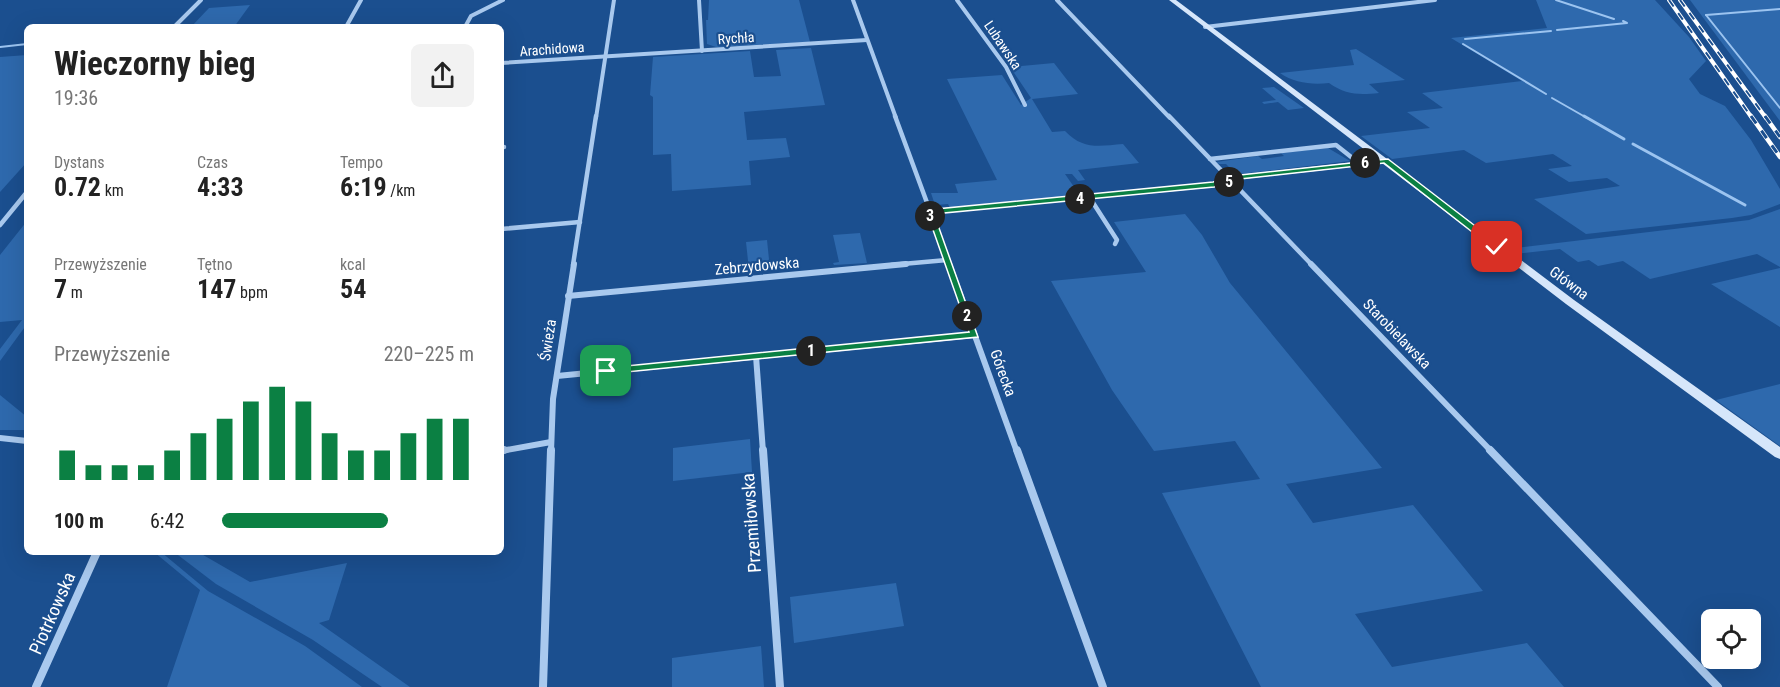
<!DOCTYPE html>
<html lang="pl">
<meta charset="utf-8">
<style>
body{margin:0;font-family:"Roboto Condensed",sans-serif;background:#f2f2f2;color:#222;height:100vh;display:flex;flex-direction:column;font-size:22px;white-space:nowrap}
*{box-sizing:border-box;margin:0}
p{font-size:20px;color:#767676}
.icon{flex:none;width:33px;height:33px;fill:none;stroke:currentColor;stroke-width:2;stroke-linecap:round;stroke-linejoin:round}
.map{position:relative;flex:1;overflow:hidden}
.side{position:absolute;left:24px;top:24px;width:480px;height:531px;display:flex;flex-direction:column;background:#fff;border-radius:9px;box-shadow:0 6px 24px #0002}
.side>*{flex:none}
.tools{position:absolute;left:1701px;top:609px;display:grid;gap:12px}
.tools a{display:grid;place-items:center;width:60px;height:60px;border-radius:9px;background:#fff;box-shadow:0 6px 24px #0002;font-size:30px}
.pin{position:absolute;display:grid;place-items:center;width:51px;height:51px;color:#fff;margin:-26px;border-radius:12px;box-shadow:0 3px 9px #0006}
.km{position:absolute;width:30px;height:30px;margin:-15px;border-radius:50%;background:#222;color:#fff;font-size:16px;line-height:30px;text-align:center}
.round{display:grid;place-items:center;flex:none;width:63px;height:63px;border-radius:9px;background:#f2f2f2}
.headline{display:flex;align-items:center;justify-content:space-between;height:102px;padding:0 30px}
h1{font-size:33px;font-weight:700;line-height:45px}
.metrics{display:grid;grid-template-columns:repeat(3,1fr);gap:9px;height:102px;padding:6px 30px}
.metrics div{display:grid;align-content:center}
.metrics b{font-size:26px;font-weight:700}
.metrics small{font-size:16px;font-weight:400}
.metrics p{font-size:16px}
.chart{height:168px;padding:12px 30px}
.chart p{display:flex;justify-content:space-between}
.chart svg{width:100%;height:108px;margin-top:6px;stroke:#0b8043;stroke-width:6}
ul{padding:0 30px;list-style:none;font-size:20px}
li{display:grid;grid-template-columns:96px 72px 1fr;align-items:center;height:45px}
li i{height:15px;border-radius:8px;background:#0b8043}
.map>svg:first-child{display:block}
</style>
<div class="map">
<svg width="1780" height="687" viewBox="0 0 1780 687">
<rect width="100%" height="100%" fill="#1b4f8f"/>
<g fill="#2e69ad">
<polygon points="709,0 799,0 810,42 716,47 707,44 706,20 708,20"/>
<polygon points="1536,0 1655,0 1689,37 1706,61 1689,79 1700,94 1725,106 1751,140 1780,189 1780,204 1751,215 1732,218 1586,234 1534,199 1620,186 1607,178 1569,182 1548,169 1572,166 1553,154 1486,163 1464,150 1392,159 1361,136 1430,128 1407,112 1443,108 1422,93 1522,81 1451,38 1547,28"/>
<polygon points="1690,0 1780,0 1780,121"/>
<polygon points="250,5 234,27 191,27 209,8"/>
<polygon points="811,48 825,105 744,112 747,140 786,138 790,157 749,161 751,185 672,191 671,154 653,155 653,97 650,95 653,57 750,51 754,77 781,76 776,50"/>
<path d="M1356 49 1405 80 1369 84 1379 93C1359 95 1346 95 1329 83 1312 85 1294 83 1280 73L1354 65 1350 50Z"/>
<polygon points="27,55 27,162 0,192 0,57"/>
<path d="M1054 63 1078 94 1032 99 1052 132 1065 131C1083 150 1099 146 1123 144L1139 163 1078 170 1085 180 1078 181 1072 174H1065L1081 197 950 208 948 204 935 205 931 193H958L955 184 997 180 947 79 1002 75 1021 105 1031 98 1010 67Z"/>
<polygon points="1274,87 1304,108 1288,110 1278,102 1264,104 1262,102 1276,100 1262,88"/>
<polygon points="1328,148 1350,161 1231,175 1225,171 1232,170 1226,164 1219,164 1216,162 1258,156 1262,159 1284,156 1281,153"/>
<polygon points="1780,209 1780,267 1757,254 1650,279 1623,261 1598,266 1589,260 1578,262 1560,249 1515,254 1508,249 1749,220"/>
<polygon points="1185,214 1202,235 1230,283 1382,468 1286,484 1313,523 1413,505 1483,591 1355,614 1392,667 1527,643 1564,687 1261,687 1162,493 1260,479 1235,441 1154,451 1112,390 1051,281 1146,272 1114,222"/>
<polygon points="27,221 27,324 0,361 0,349 22,320 0,322 0,255"/>
<polygon points="860,233 867,263 834,265 833,263 839,262 833,235"/>
<polygon points="767,240 770,269 749,270 746,242"/>
<polygon points="1780,268 1780,327 1711,284"/>
<polygon points="1780,384 1780,446 1716,400"/>
<polygon points="0,395 27,417 27,430 0,430"/>
<polygon points="750,439 752,472 673,481 673,448"/>
<polygon points="154,552 161,552 208,591 305,646 362,687 167,687 200,590"/>
<polygon points="174,552 198,552 250,582 347,563 329,620 319,623 410,687 382,687 313,640 216,584"/>
<polygon points="896,583 904,626 794,643 790,597"/>
<polygon points="761,646 764,687 672,687 672,658"/>
</g>
<g fill="none" stroke-linecap="round" stroke-linejoin="round">
<g stroke="#9cc4f0" stroke-width="2">
<polyline points="1556,0 1614,19"/>
<polyline points="1706,15 1780,108"/>
<polyline points="1706,15 1780,9"/>
<polyline points="1557,30 1627,23 1623,21"/>
<polyline points="1465,39 1551,31"/>
<polyline points="1463,44 1546,94"/>
<polyline points="0,47 27,44"/>
<polyline points="1552,98 1587,118"/>
</g>
<g stroke="#9cc4f0" stroke-width="3">
<polyline points="1584,116 1624,139"/>
<polyline points="1633,144 1745,205"/>
</g>
<g stroke="#a9c9ee" stroke-width="4">
<polyline points="699,0 702,51"/>
<polyline points="853,0 896,118"/>
<polyline points="957,0 1006,67 1025,105"/>
<polyline points="1057,0 1170,118"/>
<polyline points="174,27 201,0"/>
<polyline points="346,27 361,0"/>
<polyline points="465,27 471,16 503,0"/>
<polyline points="1205,27 1435,0"/>
<polyline points="501,63 867,40"/>
<polyline points="596,118 614,0"/>
</g>
<g stroke="#a9c9ee" stroke-width="4.5">
<polyline points="895,116 950,265"/>
<polyline points="1169,116 1312,265"/>
<polyline points="501,147 504,147"/>
<polyline points="1210,159 1336,145 1360,164"/>
<polyline points="1090,198 1117,240 1115,244"/>
<polyline points="929,212 1214,185 1240,177 1385,161"/>
<polyline points="0,225 27,192"/>
<polyline points="501,229 580,222"/>
<polyline points="573,265 596,116"/>
<polyline points="891,265 947,260"/>
</g>
<g stroke="#a9c9ee" stroke-width="6">
<polyline points="949,264 1017,452"/>
<polyline points="1311,264 1492,452"/>
<polyline points="568,296 906,264"/>
<polyline points="756,356 763,452"/>
<polyline points="557,376 974,335"/>
<polyline points="0,438 27,441"/>
<polyline points="501,451 551,442"/>
<polyline points="551,452 553,399 574,264"/>
</g>
<g stroke="#a9c9ee" stroke-width="8">
<polyline points="763,450 780,687"/>
<polyline points="1017,450 1103,687"/>
<polyline points="1490,450 1718,687"/>
<polyline points="501,451 504,450"/>
<polyline points="36,687 97,552"/>
<polyline points="543,687 551,450"/>
</g>
<polygon fill="#d6e6fa" fill-rule="evenodd" points="1169,0 1176,0 1574,300 1780,447 1780,459 1775,457 1566,304"/>
<defs>
<g id="rail-far1">
<polyline points="1669,0 1752,118"/>
<polyline points="1680,0 1766,118"/>
</g>
<g id="rail">
<polyline points="1751,116 1780,157"/>
<polyline points="1765,116 1780,137"/>
</g>
</defs>
<use href="#rail-far1" stroke="#fff" stroke-width="4"/>
<use href="#rail" stroke="#fff" stroke-width="4.5"/>
<use href="#rail-far1" stroke="#1b4f8f" stroke-width="2" stroke-dasharray="8" stroke-linecap="butt"/>
<use href="#rail" stroke="#1b4f8f" stroke-width="3" stroke-dasharray="9" stroke-linecap="butt"/>
</g>
<polygon fill="#0b8043" stroke="#fff" stroke-width="1.5" points="1388,159 1500,245 1500,249 1494,249 1384,163 1240,179 1214,187 934,214 978,337 606,374 601,371 606,368 969,332 926,210 1213,182 1240,175"/>
<g text-anchor="middle" dominant-baseline="central" stroke-width="4.5" stroke-linejoin="round" paint-order="stroke">
<g font-size="14" fill="#fff" stroke="#1b4f8f">
<text transform="translate(736 38) rotate(-4)">Rychła</text>
<text transform="translate(1003 45) rotate(56)">Lubawska</text>
<text transform="translate(552 49) rotate(-4)">Arachidowa</text>
</g>
<g font-size="15" fill="#fff" stroke="#1b4f8f">
<text transform="translate(757 266) rotate(-5)">Zebrzydowska</text>
<text transform="translate(1569 283) rotate(37)">Główna</text>
<text transform="translate(1397 334) rotate(46)">Starobielawska</text>
<text transform="translate(548 340) rotate(-81)">Świeża</text>
<text transform="translate(1003 373) rotate(70)">Górecka</text>
</g>
<g font-size="18" fill="#fff" stroke="#1b4f8f">
<text transform="translate(751 523) rotate(-94)">Przemiłowska</text>
<text transform="translate(52 613) rotate(-66)">Piotrkowska</text>
</g>
</g>
</svg>
<div class="tools">
<a><svg class="icon" aria-label="locate" viewBox="0 0 24 24"><circle cx="12" cy="12" r="6"/><path d="M12 2v4M12 18v4M2 12h4M18 12h4"/></svg></a>
</div>
<div class="pin" style="left:606px;top:371px;background:#1e9e55"><svg class="icon" aria-label="arrive" viewBox="0 0 24 24"><path d="M6 21V4h12l-3 4 3 4H6"/></svg></div>
<div class="pin" style="left:1497px;top:247px;background:#d93025"><svg class="icon" aria-label="check" viewBox="0 0 24 24"><path d="M5 12l5 5 9-10"/></svg></div>
<b class="km" style="left:811px;top:351px">1</b>
<b class="km" style="left:967px;top:316px">2</b>
<b class="km" style="left:930px;top:216px">3</b>
<b class="km" style="left:1080px;top:199px">4</b>
<b class="km" style="left:1229px;top:182px">5</b>
<b class="km" style="left:1365px;top:163px">6</b>
<section class="side">
<div class="headline"><div><h1>Wieczorny bieg</h1><p>19:36</p></div><a class="round"><svg class="icon" aria-label="share" viewBox="0 0 24 24"><path d="M12 15V3M7 8l5-5 5 5M5 13v7h14v-7"/></svg></a></div>
<div class="metrics">
<div><p>Dystans</p><b>0.72<small> km</small></b></div>
<div><p>Czas</p><b>4:33</b></div>
<div><p>Tempo</p><b>6:19<small> /km</small></b></div>
</div>
<div class="metrics">
<div><p>Przewyższenie</p><b>7<small> m</small></b></div>
<div><p>Tętno</p><b>147<small> bpm</small></b></div>
<div><p>kcal</p><b>54</b></div>
</div>
<div class="chart"><p><span>Przewyższenie</span>220–225 m</p>
<svg viewBox="0 0 160 44" preserveAspectRatio="none"><path d="M5 44V32M15 44V38M25 44V38M35 44V38M45 44V32M55 44V25M65 44V19M75 44V12M85 44V6M95 44V12M105 44V25M115 44V32M125 44V32M135 44V25M145 44V19M155 44V19"/></svg>
</div>
<ul>
<li><b>100 m</b>6:42<i style="width:66%"></i></li>
</ul>
</section>
</div>
